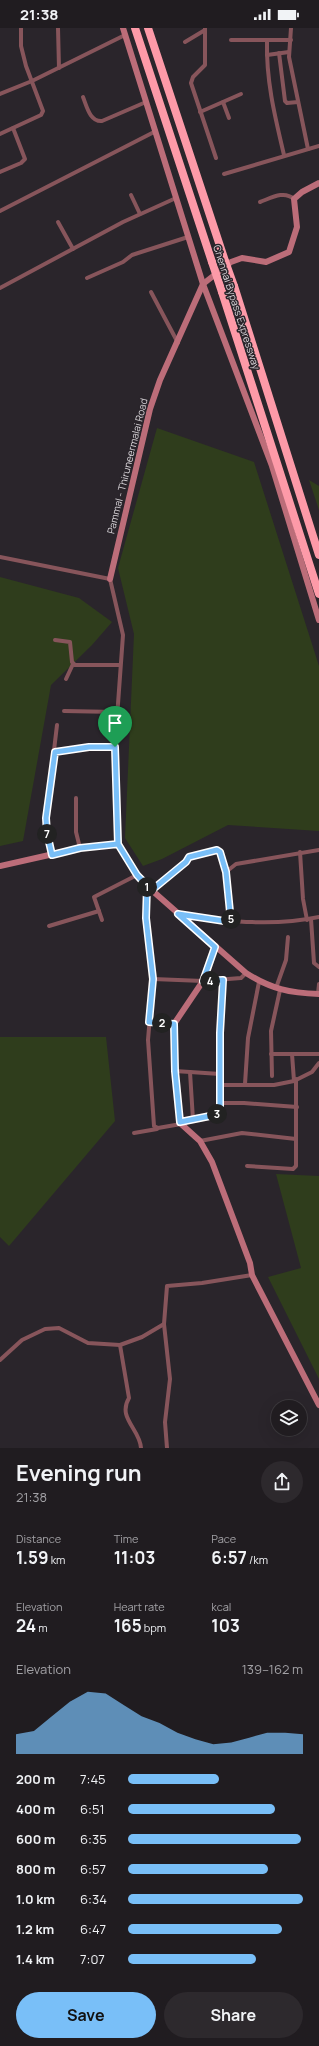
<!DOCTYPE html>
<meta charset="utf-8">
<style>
body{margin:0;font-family:Manrope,sans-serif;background:#2d292d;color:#f1f3f6;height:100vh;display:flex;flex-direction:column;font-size:15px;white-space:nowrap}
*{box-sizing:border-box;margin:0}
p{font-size:13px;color:#a2a1a5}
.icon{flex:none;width:22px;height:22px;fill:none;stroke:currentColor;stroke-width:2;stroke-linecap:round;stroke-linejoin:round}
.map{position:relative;height:1420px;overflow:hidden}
.drawer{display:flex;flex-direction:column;background:#201c20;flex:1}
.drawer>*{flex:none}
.controls{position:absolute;left:271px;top:1372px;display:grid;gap:8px}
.controls a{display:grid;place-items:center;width:36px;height:36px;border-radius:50%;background:#201c20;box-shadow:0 4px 16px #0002,0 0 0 1px #3d3a3e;font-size:20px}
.pin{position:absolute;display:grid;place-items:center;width:34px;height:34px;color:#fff;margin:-41px -17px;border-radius:50% 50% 50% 0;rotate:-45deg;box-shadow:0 0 4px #0007}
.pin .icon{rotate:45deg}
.km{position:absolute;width:20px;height:20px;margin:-10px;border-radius:50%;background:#222;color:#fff;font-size:11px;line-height:20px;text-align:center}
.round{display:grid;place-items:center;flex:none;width:42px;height:42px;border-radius:21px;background:#2d292d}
.summary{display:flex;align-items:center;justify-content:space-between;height:68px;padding:0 16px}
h1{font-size:22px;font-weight:700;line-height:30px}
.figures{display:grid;grid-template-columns:repeat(3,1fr);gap:6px;height:68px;padding:4px 16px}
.figures div{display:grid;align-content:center}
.figures b{font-size:17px;font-weight:700}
.figures small{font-size:11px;font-weight:400}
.figures p{font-size:11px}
.chart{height:112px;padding:8px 16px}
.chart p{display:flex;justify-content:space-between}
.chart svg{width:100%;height:72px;margin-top:4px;fill:#79bff8;opacity:.7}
.cta{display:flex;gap:8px;margin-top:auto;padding:8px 16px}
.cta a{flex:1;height:46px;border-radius:24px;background:#79bff8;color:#111;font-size:16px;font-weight:700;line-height:46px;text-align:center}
.cta a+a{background:#2d292d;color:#f1f3f6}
ul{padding:0 16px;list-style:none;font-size:13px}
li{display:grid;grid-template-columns:64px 48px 1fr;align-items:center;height:30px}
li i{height:10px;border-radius:5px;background:#79bff8}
.status{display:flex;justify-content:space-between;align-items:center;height:28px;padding:0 20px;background:#201c20;direction:ltr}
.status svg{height:11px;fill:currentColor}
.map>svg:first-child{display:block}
</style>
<div class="status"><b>21:38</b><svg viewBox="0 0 49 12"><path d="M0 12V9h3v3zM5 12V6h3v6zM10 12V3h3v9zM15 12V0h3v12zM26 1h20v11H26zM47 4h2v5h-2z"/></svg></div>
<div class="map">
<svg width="319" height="1420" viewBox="0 0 319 1420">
<rect width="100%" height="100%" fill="#2a252b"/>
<g fill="#2f3d1c">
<polygon points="157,400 254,434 319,638 319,803 228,797 162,831 143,838 125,810 134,606 118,540"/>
<polygon points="309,452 319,458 319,482"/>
<polygon points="0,549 79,570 112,594 92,617 51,657 23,813 0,818"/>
<polygon points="0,1009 106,1009 115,1093 9,1218 0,1209"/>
<polygon points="276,1146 319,1148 319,1351 268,1249 301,1240"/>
</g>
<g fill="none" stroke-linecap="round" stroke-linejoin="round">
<g stroke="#87555b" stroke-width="4">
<polyline points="58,0 59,40"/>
<polyline points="205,0 205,37 193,49 191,55 216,130"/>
<polyline points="291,0 289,29 308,121"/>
<polyline points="231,12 291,12"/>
<path d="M267 13C266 53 275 89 284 127"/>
<polyline points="185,14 205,2"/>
<polyline points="279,25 285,73 287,75 298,74"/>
<polyline points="267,27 289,24"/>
<polyline points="0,66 32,53 125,7"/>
<path d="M83 69C87 79 90 94 102 93L146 74"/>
<polyline points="223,74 229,90"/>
<polyline points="200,84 241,66"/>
<polyline points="0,106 41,87 43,83 26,38 21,18 21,0"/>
<polyline points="0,144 21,135 25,131 13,100"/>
<polyline points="224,146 319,118"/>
<polyline points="131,167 140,186"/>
<path d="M260 174C271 170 284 162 294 171"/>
<polyline points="0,183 156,103"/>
<polyline points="58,194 73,221"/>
<polyline points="87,250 123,234 132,227 188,209"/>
<polyline points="0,260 123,194 176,170"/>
<polyline points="151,264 178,315"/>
<polyline points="0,529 110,551 123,607 114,731 118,816"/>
<polyline points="55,612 70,614 72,634 75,637 120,637"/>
<polyline points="66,651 73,636"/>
<polyline points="64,683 117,684"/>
<polyline points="55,724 89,719 115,719"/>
<polyline points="76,770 76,804 80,820"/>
<polyline points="300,824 303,871 307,892"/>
<polyline points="52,827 47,805 46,790 57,697"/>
<polyline points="226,844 236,836 319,822"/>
<polyline points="147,858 146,890 153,951 148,1012 154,1098 158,1100 181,1096"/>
<polyline points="152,862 186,834 189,829 219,822 226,844 231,894"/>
<path d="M180 887C228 893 271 899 319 889"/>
<polyline points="311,891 314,935 319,939"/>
<polyline points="102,892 94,869 137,847"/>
<polyline points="49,898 99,883"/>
<polyline points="153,951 203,953 241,950 246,945"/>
<polyline points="276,960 286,932 288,909"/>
<polyline points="318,966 319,956"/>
<polyline points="149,994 174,996"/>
<polyline points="271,1026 319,1026"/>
<polyline points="292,1026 294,1053 312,1044 319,1035"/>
<polyline points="175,1043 220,1046"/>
<polyline points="190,1044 193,1092"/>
<polyline points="272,1048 271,1003 280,962"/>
<polyline points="245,1056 248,1010 259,954"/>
<polyline points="220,1057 274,1057 294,1053"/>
<polyline points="220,1075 244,1075 297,1079"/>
<polyline points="180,1095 220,1086 220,1005 223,952"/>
<polyline points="134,1105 157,1101"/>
<polyline points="200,1113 242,1105 296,1111"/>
<polyline points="247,1138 293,1141 296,1138 296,1051"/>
<path d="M120 1317 129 1370C117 1390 140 1401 141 1420"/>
<polyline points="0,1332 22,1312 45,1301 59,1300 88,1315 120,1317 142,1309 164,1296"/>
<polyline points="167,1420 165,1394 170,1351 164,1296 167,1258 202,1255 252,1247"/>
</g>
<g stroke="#bc6d79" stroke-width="6">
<polyline points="123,0 203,256 272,438 319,592"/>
<polyline points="110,551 150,381 160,352 203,256 231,234 242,230 266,234 289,224 297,199 294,171 302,164 319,155"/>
<path d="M0 838 80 820 118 816 137 847 147 858 246 945C271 961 290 965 319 966"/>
<polyline points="215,919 203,953 174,996 175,1043 180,1095 200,1113 212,1134 250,1235 252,1247 319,1377"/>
</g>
<g stroke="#fd9aa8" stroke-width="8">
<polyline points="135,0 212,234"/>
<polyline points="148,0 225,233"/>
<polyline points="234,258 319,527"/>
<polyline points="222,264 319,566"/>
</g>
<g stroke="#fd9aa8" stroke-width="8">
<polyline points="225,233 234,258"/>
<polyline points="212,234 222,264"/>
</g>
</g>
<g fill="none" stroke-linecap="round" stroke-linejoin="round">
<defs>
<polyline id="route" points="115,719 118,816 137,847 147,858 146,890 153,951 149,994 174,996 175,1043 180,1094 220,1086 220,1005 223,952 203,953 215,919 178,886 231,894 226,844 220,824 217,822 189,829 186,834 152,862 137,847 118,816 80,820 52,827 47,805 46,790 55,724 89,719 115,719"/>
</defs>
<use href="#route" stroke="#fff" stroke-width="8"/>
<use href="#route" stroke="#79bff8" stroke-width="5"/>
</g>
<g text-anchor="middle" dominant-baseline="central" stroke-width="3" stroke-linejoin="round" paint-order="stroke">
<g font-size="10" fill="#dad6da" stroke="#2a252b">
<text transform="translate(237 279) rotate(72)">Chennai Bypass Expressway</text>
<text transform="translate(127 438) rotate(-76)">Pammal - Thiruneermalai Road</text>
</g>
</g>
</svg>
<div class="controls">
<a><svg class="icon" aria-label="layers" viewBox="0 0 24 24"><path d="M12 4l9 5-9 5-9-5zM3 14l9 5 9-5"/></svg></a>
</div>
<div class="pin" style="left:115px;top:719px;background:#1e9e55"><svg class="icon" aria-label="arrive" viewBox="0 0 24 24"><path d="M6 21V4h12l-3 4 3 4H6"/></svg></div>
<b class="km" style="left:147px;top:859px">1</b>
<b class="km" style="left:162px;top:995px">2</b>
<b class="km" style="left:217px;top:1086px">3</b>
<b class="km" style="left:210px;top:953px">4</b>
<b class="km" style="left:231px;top:891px">5</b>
<b class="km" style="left:47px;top:806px">7</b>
</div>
<section class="drawer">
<div class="summary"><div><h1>Evening run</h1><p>21:38</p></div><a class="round"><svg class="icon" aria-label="share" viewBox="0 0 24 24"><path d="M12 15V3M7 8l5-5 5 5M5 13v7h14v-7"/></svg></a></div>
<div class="figures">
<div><p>Distance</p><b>1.59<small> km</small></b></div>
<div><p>Time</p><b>11:03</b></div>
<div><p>Pace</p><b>6:57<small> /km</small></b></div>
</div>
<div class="figures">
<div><p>Elevation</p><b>24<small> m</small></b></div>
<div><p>Heart rate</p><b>165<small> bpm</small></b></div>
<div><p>kcal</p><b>103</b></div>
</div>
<div class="chart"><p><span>Elevation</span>139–162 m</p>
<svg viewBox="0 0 160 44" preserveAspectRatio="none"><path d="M0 44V32L10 30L20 21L30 12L40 6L50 7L60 14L70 21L80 25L90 31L100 35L110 38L120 37L130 34L140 31L150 31L160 32V44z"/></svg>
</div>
<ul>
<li><b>200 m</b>7:45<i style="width:52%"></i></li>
<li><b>400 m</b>6:51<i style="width:84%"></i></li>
<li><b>600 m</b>6:35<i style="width:99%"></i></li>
<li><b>800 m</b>6:57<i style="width:80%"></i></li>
<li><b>1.0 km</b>6:34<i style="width:100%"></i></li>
<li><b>1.2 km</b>6:47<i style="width:88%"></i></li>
<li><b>1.4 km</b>7:07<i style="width:73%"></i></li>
</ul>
<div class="cta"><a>Save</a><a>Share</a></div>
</section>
